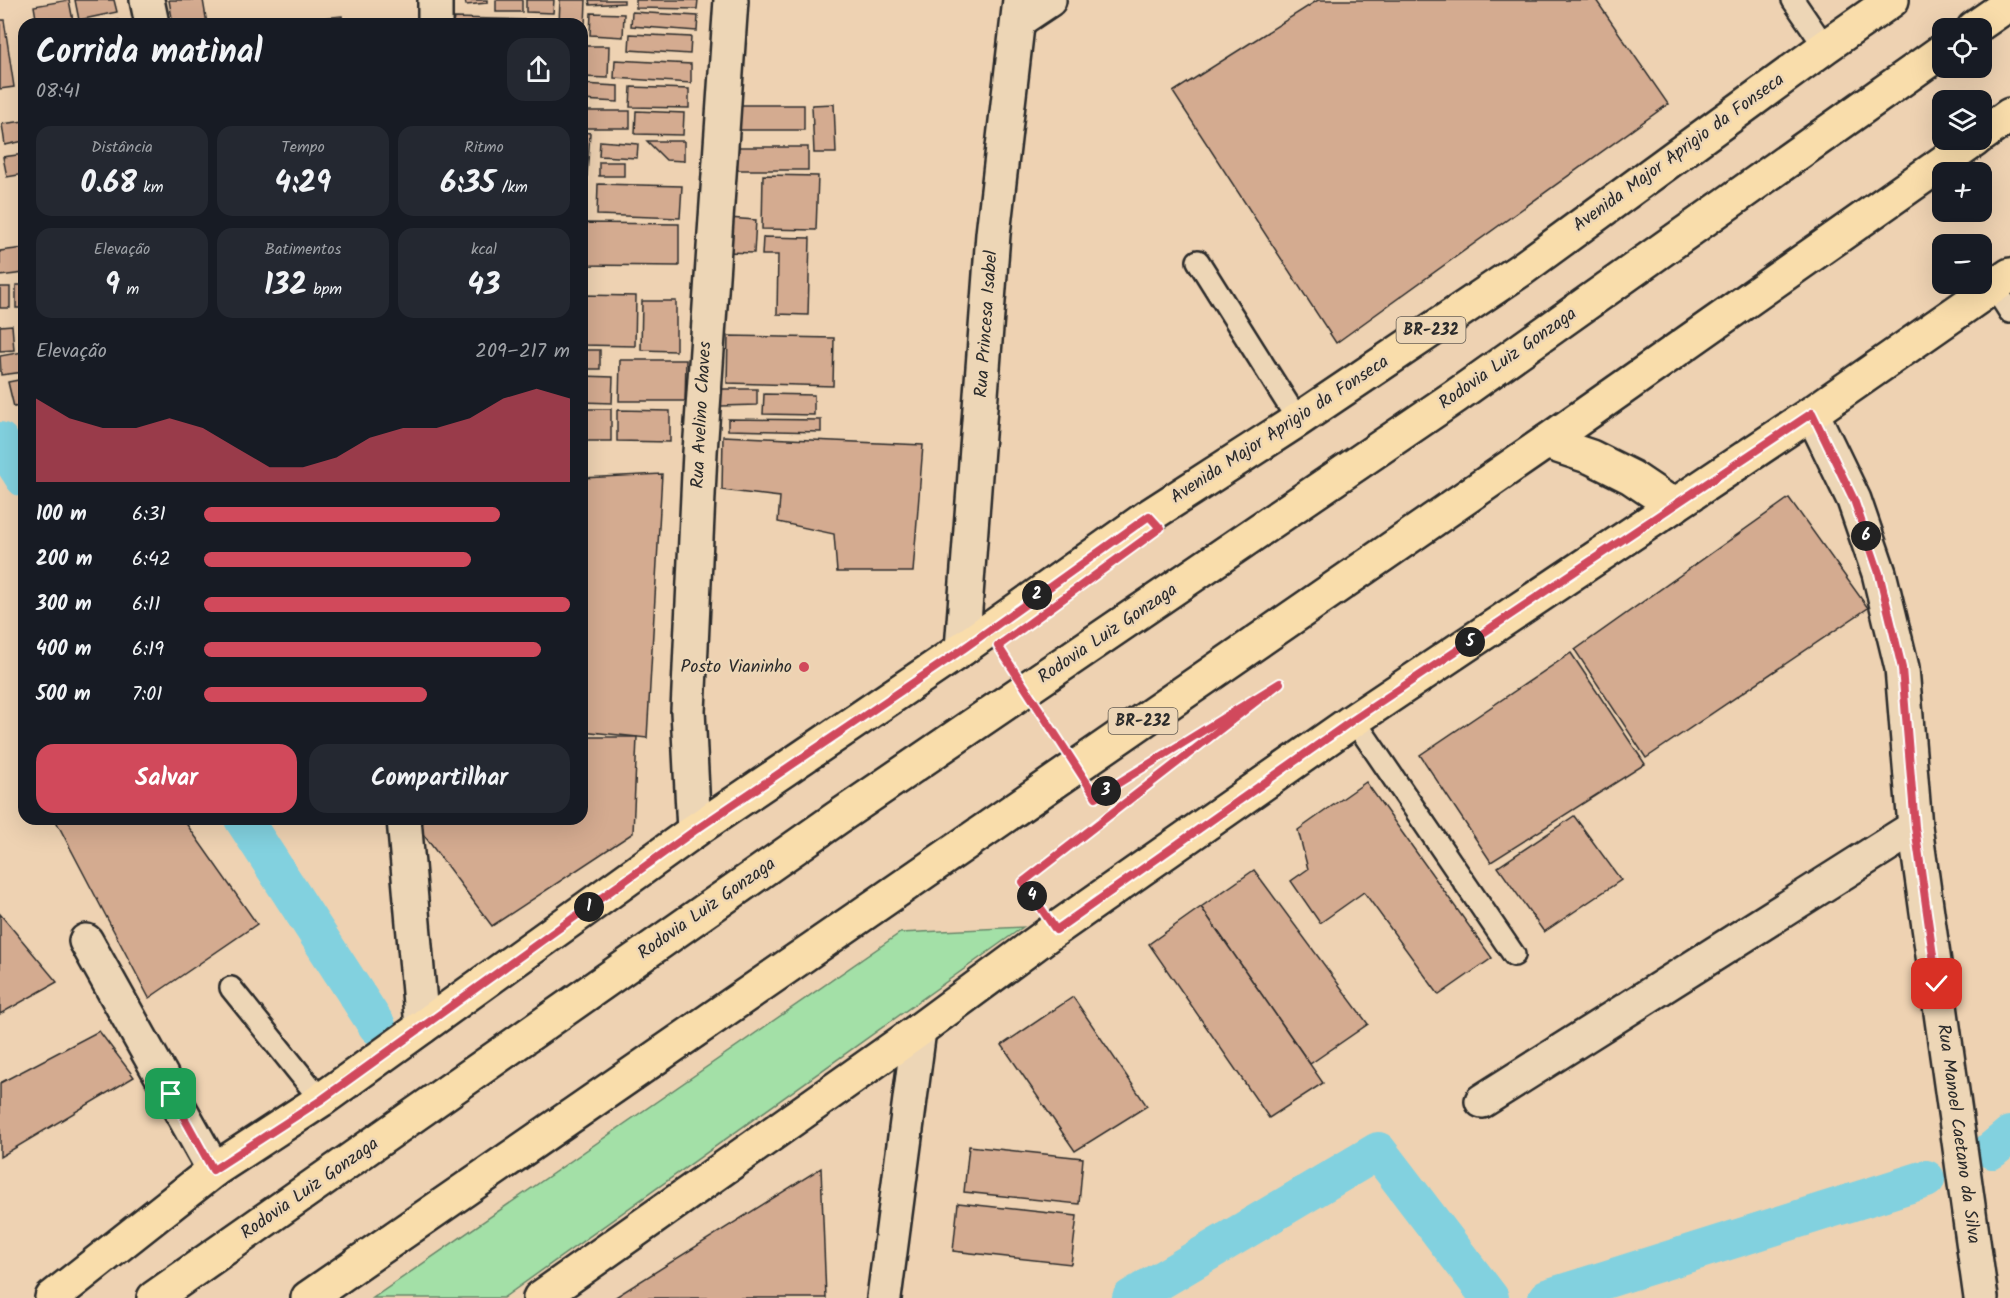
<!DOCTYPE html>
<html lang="pt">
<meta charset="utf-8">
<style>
body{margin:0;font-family:Kalam,sans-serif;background:#242831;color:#f1f3f6;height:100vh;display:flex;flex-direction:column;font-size:22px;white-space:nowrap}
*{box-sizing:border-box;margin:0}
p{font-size:20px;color:#9ea1a6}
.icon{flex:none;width:33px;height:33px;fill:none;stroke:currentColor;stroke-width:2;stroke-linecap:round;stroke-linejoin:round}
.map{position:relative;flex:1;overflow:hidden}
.drawer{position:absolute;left:18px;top:18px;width:570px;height:807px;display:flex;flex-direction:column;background:#171b24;border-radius:18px;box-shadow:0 6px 24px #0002}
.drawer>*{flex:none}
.controls{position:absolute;left:1932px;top:18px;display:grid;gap:12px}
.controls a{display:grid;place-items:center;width:60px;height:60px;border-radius:12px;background:#171b24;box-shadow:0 6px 24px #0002;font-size:30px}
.pin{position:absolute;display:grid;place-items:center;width:51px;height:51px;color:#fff;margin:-26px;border-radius:12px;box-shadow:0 3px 9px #0006}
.km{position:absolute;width:30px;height:30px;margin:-15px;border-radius:50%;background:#222;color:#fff;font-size:16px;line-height:30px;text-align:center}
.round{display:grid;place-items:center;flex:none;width:63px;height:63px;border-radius:18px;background:#242831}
.overview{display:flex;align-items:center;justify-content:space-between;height:102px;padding:0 18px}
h1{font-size:33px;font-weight:800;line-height:45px}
.stats{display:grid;grid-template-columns:repeat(3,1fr);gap:9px;height:102px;padding:6px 18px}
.stats div{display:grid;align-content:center;border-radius:15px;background:#242831;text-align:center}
.stats b{font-size:30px;font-weight:800}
.stats small{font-size:16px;font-weight:400}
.stats p{font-size:16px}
.chart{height:168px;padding:12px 18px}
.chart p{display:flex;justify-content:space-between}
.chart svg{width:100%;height:108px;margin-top:6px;fill:#d1495b;opacity:.7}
.button{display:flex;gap:12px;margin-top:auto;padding:12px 18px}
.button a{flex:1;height:69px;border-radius:18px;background:#d1495b;color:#fff;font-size:24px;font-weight:800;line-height:69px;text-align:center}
.button a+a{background:#242831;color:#f1f3f6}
ul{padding:0 18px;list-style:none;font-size:20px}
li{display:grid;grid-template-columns:96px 72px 1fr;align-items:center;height:45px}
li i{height:15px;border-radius:8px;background:#d1495b}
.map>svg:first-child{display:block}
</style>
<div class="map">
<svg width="2010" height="1298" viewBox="0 0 2010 1298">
<rect width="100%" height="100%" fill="#eed2b2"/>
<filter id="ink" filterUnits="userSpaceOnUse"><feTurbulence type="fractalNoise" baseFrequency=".0167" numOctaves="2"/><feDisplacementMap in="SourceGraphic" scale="12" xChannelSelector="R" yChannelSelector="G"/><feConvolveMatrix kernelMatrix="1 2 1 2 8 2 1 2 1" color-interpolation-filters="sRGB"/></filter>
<g filter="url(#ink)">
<polygon fill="#a3e0a7" stroke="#678669" stroke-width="1.5" points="1023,927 503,1298 373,1298 900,933"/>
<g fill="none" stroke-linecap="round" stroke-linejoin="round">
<g stroke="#82d1df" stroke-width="38">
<polyline points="0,441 24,478"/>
<polyline points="243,819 377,1026"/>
<polyline points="1992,1150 2010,1135"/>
<polyline points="1131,1298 1378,1151 1490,1298"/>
<polyline points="1547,1298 1926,1179"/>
</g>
</g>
<g fill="#d4ab90" stroke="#2b2b2b" stroke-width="1.5">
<polygon points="69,0 73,21 57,24 37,24 34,6"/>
<polygon points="75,0 114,0 117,12 79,20"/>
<polygon points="169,0 203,0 207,24 173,24"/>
<polygon points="465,0 487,0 487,3 466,5"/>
<rect x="496" y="0" width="26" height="12"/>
<polygon points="526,0 554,0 553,13 526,12"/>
<polygon points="560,0 586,0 585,25 559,24"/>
<polygon points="589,0 624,0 624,3 590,5"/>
<polygon points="636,0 698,0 697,9 636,8"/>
<polygon points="1318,0 1596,0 1668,104 1336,343 1173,92"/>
<polygon points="632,12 698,16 697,31 631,26"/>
<polygon points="591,13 624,14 623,37 590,35"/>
<polygon points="342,16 343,24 262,24"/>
<polygon points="454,18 532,20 532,24 453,24"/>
<polygon points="0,20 4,20 14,87 0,89"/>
<polygon points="119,20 120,24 97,24"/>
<polygon points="630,34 691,37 690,54 629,50"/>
<polygon points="582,46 609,46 608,78 582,77"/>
<polygon points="615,60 691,64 691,83 614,78"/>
<polygon points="582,84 618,86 618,102 582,100"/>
<polygon points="631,87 689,89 689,108 630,107"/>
<polygon points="834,104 836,153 814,153 812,105"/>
<polygon points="734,105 804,105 804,130 727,130"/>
<rect x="582" y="111" width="48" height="17"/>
<polygon points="636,111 684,113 683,135 635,134"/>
<polygon points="24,121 24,141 5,145 2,124"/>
<polygon points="582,132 590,133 587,176 582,176"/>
<polygon points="600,141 638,144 637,158 599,156"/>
<polygon points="647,141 684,141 684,161 666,160"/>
<rect x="734" y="147" width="74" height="23"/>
<polygon points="24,154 24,174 7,177 3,157"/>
<rect x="599" y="162" width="25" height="14"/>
<polygon points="763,175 818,176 816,230 762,229"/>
<polygon points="598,184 682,186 680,218 597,215"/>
<polygon points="728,218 756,220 754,253 726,252"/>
<polygon points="582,223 679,224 679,266 582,265"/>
<polygon points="763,237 810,238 808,315 777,314 778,255 762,255"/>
<polygon points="24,248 24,273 0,276 0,251"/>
<rect x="16" y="285" width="8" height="23"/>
<rect x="0" y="287" width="10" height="21"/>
<polygon points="582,295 636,296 635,346 582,345"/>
<polygon points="642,301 676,301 676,351 641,350"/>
<polygon points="12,325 14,350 0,351 0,326"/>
<polygon points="728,336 834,338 833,386 727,383"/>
<polygon points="22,339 24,339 24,372 1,375 0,356 23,352"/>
<rect x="582" y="350" width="18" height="19"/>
<polygon points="620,360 686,360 685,401 619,401"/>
<polygon points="582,376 613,377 612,403 582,402"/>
<polygon points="24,379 24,405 14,407 8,382"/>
<polygon points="721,389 757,389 757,405 721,406"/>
<polygon points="764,394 814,395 814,415 763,414"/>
<rect x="582" y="409" width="29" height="32"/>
<polygon points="617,410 670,411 670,442 617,441"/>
<polygon points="728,419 821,420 821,432 728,430"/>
<polygon points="723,436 923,445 913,572 837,572 834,534 778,522 780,497 722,490"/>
<polygon points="662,474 647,738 582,731 582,478"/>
<polygon points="1789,498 1868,608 1646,758 1575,650"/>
<polygon points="1571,653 1645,764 1491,862 1420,755"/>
<polygon points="582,737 637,737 633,833 492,926 414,822 418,819 582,819"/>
<polygon points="1366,782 1492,958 1439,995 1364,892 1320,923 1291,881 1308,869 1298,830"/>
<polygon points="1574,816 1621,880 1544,932 1498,867"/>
<polygon points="55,819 183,819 257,924 149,998"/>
<polygon points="1254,870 1368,1024 1310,1064 1201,907"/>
<polygon points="1201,907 1323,1083 1269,1118 1149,944"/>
<polygon points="0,914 57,982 0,1014"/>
<polygon points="1073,997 1147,1106 1075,1151 1002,1045"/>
<polygon points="99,1031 134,1077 0,1157 0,1083"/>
<polygon points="969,1146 1083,1158 1079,1204 964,1192"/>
<polygon points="821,1168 826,1298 614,1298"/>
<polygon points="958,1203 1077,1216 1071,1264 953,1251"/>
</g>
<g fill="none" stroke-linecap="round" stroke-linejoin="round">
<defs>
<g id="service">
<polyline points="1793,0 1825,47"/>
<polyline points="1198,261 1298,420"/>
<polyline points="1994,287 2010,312"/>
<polyline points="1354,720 1514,955"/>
<polyline points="231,988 321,1100"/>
</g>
<g id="minor">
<polyline points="147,0 152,24"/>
<polyline points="435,0 435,24"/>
<polyline points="1019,20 1049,0"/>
<polyline points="1812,413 1854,500 1879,573 1902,668 1915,827 1981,1298"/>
<polyline points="962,649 993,234 1020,0"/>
<polyline points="404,819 422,1027"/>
<polyline points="694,831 688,711 700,452 731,0"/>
<polyline points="86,941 214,1170"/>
<polyline points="1482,1101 1915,827"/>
</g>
<polyline id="tertiary" points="884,1298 919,1030"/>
<g id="primary">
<polyline points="52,1298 214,1170 321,1100 694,831 962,649 1149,516 1298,420 1522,269 1825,47 1892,0"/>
<polyline points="540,1298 919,1030 1046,936 1354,720 1812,413 2010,275"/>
</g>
<g id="trunk">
<polyline points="1974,28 2010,3"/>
<polyline points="1982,135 2010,115"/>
<polyline points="1546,442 1591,457 1631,477 1674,506"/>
<polyline points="154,1298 837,818 1456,396 1942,51"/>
<polyline points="308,1298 1546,442 1975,140"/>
</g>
</defs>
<use href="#service" stroke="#2b2b2b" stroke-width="26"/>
<use href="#minor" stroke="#2b2b2b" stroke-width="38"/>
<use href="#tertiary" stroke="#2b2b2b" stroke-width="38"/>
<use href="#primary" stroke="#2b2b2b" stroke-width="38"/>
<use href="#trunk" stroke="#2b2b2b" stroke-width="38"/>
<use href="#service" stroke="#edd6b6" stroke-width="21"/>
<use href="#minor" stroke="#edd6b6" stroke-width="33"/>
<use href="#tertiary" stroke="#edd6b6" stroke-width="33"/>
<use href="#primary" stroke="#f9ddab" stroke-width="33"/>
<use href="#trunk" stroke="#f9ddab" stroke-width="33"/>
<polyline stroke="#2b2b2b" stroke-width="4" stroke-dasharray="4.5 4.5" stroke-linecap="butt" points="1056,930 1023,882 1280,683 1096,797 998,647 1160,528 1149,516"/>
</g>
</g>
<g fill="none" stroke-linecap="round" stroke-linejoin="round" filter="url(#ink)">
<defs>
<polyline id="route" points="171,1094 213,1170 321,1100 694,831 963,649 1149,516 1160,528 998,646 1096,797 1280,683 1023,882 1056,930 1353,720 1812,413 1854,500 1879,573 1902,668 1915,827 1937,984"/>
</defs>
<use href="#route" stroke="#fff" stroke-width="12"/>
<use href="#route" stroke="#d1495b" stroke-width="8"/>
</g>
<circle fill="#d1495b" stroke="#edd6b6" stroke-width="2" cx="804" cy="667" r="6"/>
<g text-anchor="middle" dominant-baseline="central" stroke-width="5" stroke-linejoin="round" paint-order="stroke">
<g fill="#edd6b6" stroke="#655e55" stroke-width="1.5">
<rect x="1396.5" y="317" width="69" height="26" rx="4.5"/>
<rect x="1108.5" y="708" width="69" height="26" rx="4.5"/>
</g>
<g font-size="16" font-weight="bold" fill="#2b2b2b">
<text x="1431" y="330">BR-232</text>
<text x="1143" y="721">BR-232</text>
</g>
<g font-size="18" fill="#2b2b2b" stroke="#edd6b6">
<text transform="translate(1679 153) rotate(-36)">Avenida Major Aprigio da Fonseca</text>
<text transform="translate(987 324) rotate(-86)">Rua Princesa Isabel</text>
<text transform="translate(1508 359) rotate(-35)">Rodovia Luiz Gonzaga</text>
<text transform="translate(702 415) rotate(-87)">Rua Avelino Chaves</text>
<text transform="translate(1280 430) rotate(-33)">Avenida Major Aprigio da Fonseca</text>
<text transform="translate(1108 634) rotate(-34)">Rodovia Luiz Gonzaga</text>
<text transform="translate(707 909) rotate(-35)">Rodovia Luiz Gonzaga</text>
<text transform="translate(1958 1134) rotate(82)">Rua Manoel Caetano da Silva</text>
<text transform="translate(310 1189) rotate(-35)">Rodovia Luiz Gonzaga</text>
</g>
<g font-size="18" fill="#2b2b2b" stroke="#edd6b6" text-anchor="end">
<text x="792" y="667">Posto Vianinho</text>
</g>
</g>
</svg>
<div class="controls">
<a><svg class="icon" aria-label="locate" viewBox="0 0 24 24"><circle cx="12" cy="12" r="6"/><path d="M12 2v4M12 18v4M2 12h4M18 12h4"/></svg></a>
<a><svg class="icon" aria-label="layers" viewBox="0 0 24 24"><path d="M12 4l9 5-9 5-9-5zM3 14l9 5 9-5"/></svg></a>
<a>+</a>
<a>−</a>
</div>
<div class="pin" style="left:171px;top:1094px;background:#1e9e55"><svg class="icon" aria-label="arrive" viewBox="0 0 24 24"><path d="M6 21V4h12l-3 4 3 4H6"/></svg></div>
<div class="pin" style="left:1937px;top:984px;background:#d93025"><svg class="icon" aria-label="check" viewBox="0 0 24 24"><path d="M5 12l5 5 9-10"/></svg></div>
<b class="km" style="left:589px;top:907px">1</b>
<b class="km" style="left:1037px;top:595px">2</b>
<b class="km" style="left:1106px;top:791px">3</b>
<b class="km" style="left:1032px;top:896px">4</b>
<b class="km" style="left:1470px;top:642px">5</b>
<b class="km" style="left:1866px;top:536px">6</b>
<section class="drawer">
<div class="overview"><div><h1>Corrida matinal</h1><p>08:41</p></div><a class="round"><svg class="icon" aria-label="share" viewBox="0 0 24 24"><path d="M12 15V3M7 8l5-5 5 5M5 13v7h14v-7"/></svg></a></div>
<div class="stats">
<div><p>Distância</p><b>0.68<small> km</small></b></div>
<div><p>Tempo</p><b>4:29</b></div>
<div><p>Ritmo</p><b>6:35<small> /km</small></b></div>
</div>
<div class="stats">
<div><p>Elevação</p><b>9<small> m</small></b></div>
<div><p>Batimentos</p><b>132<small> bpm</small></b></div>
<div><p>kcal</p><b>43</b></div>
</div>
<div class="chart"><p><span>Elevação</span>209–217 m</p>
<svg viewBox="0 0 160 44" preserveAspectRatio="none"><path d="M0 44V10L10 18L20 22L30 22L40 18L50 22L60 30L70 38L80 38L90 34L100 26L110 22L120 22L130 18L140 10L150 6L160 10V44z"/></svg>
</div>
<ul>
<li><b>100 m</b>6:31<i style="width:81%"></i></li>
<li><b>200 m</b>6:42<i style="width:73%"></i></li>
<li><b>300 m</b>6:11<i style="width:100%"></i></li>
<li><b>400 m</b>6:19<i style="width:92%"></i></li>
<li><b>500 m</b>7:01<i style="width:61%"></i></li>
</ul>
<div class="button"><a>Salvar</a><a>Compartilhar</a></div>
</section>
</div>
